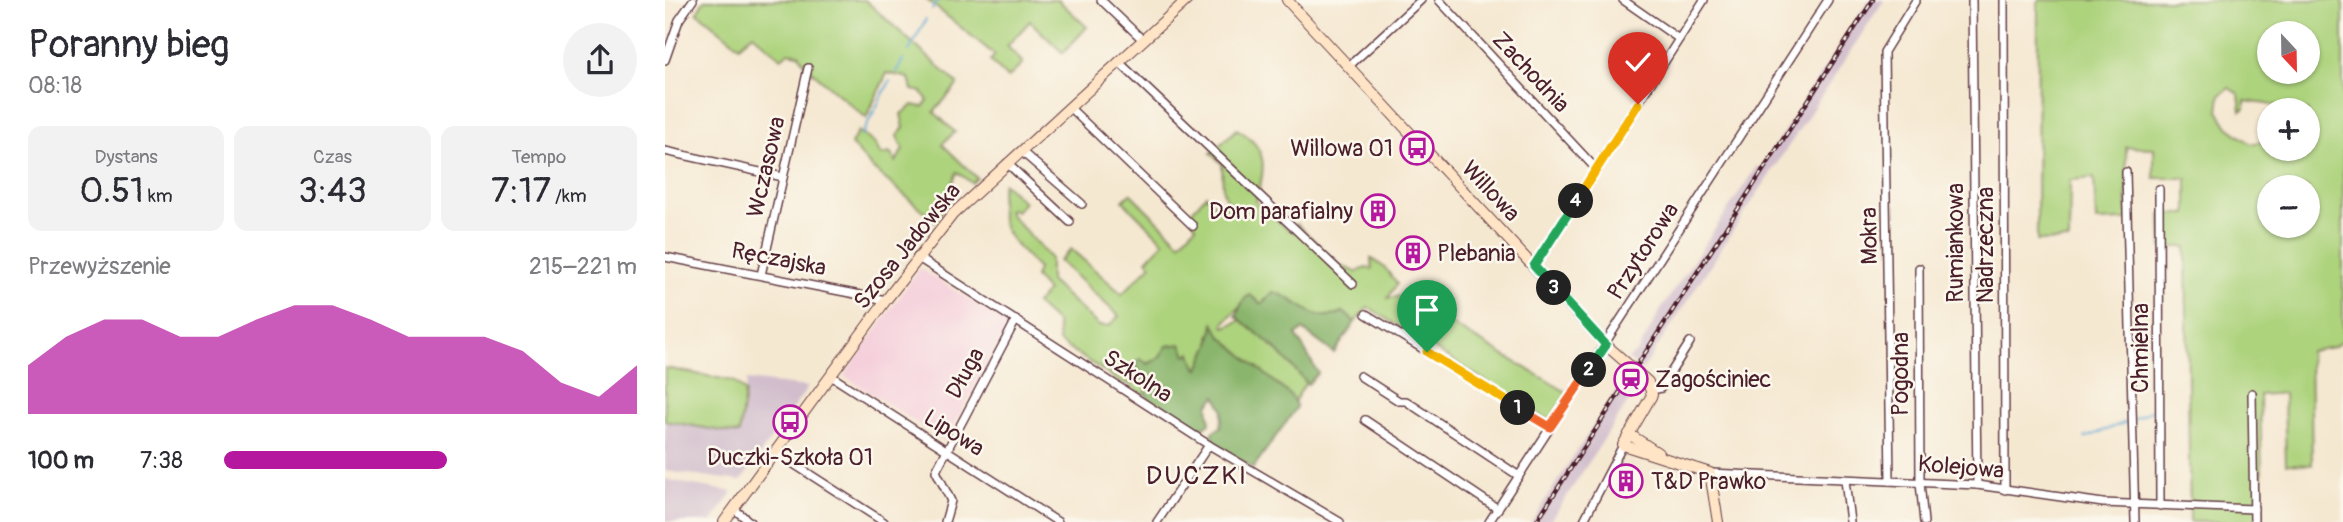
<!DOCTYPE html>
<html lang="pl">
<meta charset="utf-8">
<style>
body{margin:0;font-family:Pangolin,sans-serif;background:#f2f2f3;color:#2b2b33;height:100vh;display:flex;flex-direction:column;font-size:26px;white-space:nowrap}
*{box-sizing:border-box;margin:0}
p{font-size:23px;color:#7c7c81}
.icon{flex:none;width:38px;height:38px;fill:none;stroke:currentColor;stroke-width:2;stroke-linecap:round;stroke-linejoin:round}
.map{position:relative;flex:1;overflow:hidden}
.details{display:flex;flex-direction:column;background:#fff;width:665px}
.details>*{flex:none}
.needle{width:46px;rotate:158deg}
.controls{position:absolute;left:1592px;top:21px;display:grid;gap:14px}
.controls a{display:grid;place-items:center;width:63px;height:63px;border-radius:50%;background:#fff;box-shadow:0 2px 5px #0004;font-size:35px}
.pin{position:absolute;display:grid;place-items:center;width:60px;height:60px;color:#fff;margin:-72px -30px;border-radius:50% 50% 50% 0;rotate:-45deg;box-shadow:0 0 7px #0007}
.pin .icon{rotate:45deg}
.km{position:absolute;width:35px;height:35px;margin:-18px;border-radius:50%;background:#222;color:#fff;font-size:19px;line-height:35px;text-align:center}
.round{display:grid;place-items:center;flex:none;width:74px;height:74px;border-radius:37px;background:#f2f2f3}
.head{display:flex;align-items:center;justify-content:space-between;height:119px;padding:0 28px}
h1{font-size:38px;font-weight:600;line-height:52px}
.stats{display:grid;grid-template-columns:repeat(3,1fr);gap:10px;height:119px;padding:7px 28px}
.stats div{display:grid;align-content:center;border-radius:14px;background:#f2f2f3;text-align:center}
.stats b{font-size:35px;font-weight:600}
.stats small{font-size:19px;font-weight:400}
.stats p{font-size:19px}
.chart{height:196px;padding:14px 28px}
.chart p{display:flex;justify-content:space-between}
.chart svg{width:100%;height:126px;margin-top:7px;fill:#b5179e;opacity:.7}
ul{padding:0 28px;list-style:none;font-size:23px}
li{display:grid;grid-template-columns:112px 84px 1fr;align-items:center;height:52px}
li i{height:18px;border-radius:9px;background:#b5179e}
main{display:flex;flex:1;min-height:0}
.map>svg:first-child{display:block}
</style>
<main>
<section class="details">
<div class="head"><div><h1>Poranny bieg</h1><p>08:18</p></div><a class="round"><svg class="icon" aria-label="share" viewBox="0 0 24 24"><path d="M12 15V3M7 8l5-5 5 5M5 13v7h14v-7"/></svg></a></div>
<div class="stats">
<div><p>Dystans</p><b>0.51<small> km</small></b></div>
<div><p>Czas</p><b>3:43</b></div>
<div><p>Tempo</p><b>7:17<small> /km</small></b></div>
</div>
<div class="chart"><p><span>Przewyższenie</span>215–221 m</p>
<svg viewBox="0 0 160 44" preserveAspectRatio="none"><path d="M0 44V27L10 17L20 11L30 11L40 17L50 17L60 11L70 6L80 6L90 11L100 17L110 17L120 17L130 22L140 33L150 38L160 27V44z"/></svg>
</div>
<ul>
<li><b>100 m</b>7:38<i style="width:54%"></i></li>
</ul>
</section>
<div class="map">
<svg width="1678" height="522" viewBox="0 0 1678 522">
<rect width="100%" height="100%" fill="#fbf7ec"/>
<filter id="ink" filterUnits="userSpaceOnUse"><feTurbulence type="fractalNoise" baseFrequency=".0143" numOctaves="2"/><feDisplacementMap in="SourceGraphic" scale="14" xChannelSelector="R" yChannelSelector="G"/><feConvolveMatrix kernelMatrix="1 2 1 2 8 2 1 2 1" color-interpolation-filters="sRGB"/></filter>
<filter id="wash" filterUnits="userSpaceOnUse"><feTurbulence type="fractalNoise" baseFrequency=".00686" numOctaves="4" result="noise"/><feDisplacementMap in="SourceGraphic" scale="28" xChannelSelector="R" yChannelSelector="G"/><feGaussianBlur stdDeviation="1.57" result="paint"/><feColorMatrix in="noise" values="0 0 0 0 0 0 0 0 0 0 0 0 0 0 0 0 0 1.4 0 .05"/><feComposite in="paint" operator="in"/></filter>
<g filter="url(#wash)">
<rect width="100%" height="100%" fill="#f5e8d1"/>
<polygon fill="#f5cfdb" points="255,268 344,325 280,441 179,376"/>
<g fill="#d1bdcc">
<polygon points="1204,0 1219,0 977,370 963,359 973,351 997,308 1092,166 1095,168"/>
<polygon points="962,374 976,387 963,402 885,522 866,522"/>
<polygon points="82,380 143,387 76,481 0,471 0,421 74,434"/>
<polygon points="0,479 23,484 68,492 46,522 0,522"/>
</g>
<g fill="#add37d" stroke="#7c7954" stroke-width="2" fill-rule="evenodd">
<polygon points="39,0 200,0 293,84 269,112 290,132 277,144 312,178 307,183 292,172 275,217 270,221 206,167 186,144 193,131 210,144 216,155 225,153 231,162 238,149 232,136 239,128 236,114 248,105 258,107 263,101 257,92 247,90 244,78 222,73 201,118 143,68 134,54 124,52 116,58 88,34 74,46 32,12"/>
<polygon points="262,0 393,0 422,27 398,53 365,21 342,46 358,63 343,78 325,61 330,55"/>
<path d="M1373 0H1678V340L1669 347 1645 351 1647 465 1621 464 1619 393 1595 395 1598 522H1525L1521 247H1497L1496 214H1522V178H1489V148L1461 147 1462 220 1431 221 1429 178 1405 180 1404 240 1372 241ZM1605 33H1643V72H1605ZM1564 88 1574 94 1576 111 1580 109V101L1615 106 1614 110H1643V149H1605V129L1599 141 1586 144 1563 127 1553 111 1555 95ZM1605 187H1643V226H1605Z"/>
<path d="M572 129C604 148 601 169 591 201L593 205 624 230 632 224 676 266 691 272 701 268 707 269 706 258 720 268 732 284 723 298 738 296 903 393 884 421 703 307 690 322 678 312C653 324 635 307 615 294L596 304 585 295 558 324 560 327 577 320 611 349 641 382 629 402 556 336 545 334V344L534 369 531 368 526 353 521 355 516 345 502 346C493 361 487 365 470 363L482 387 481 395 469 390 464 383 460 385 394 342 392 323 371 304 382 291 370 277 373 269C345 238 328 227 338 183L359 202 351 211 345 209 343 212 385 258V281L434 326H444L454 316 394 261 406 249 457 294 486 265 482 260 499 242 458 201 465 193 515 243 531 226 524 214 541 195 549 204 560 206 563 202 558 191 557 164 546 153Z"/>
<polygon points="0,368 68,381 80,392 74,434 0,421"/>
</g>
<g fill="#8ab56c" stroke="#6a6a4c" stroke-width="2">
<path d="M608 292C635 298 647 327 678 312L690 322 669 353 638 330 631 335 653 373 643 384 611 349 571 316 579 299 585 295 596 304Z"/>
<polygon points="549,324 556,336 626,396 632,407 588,468 548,441 548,432 556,427 558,409 551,396 543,405 545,423 535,429 490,405 481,395 482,386 470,363 475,359 483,364 493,359 502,346 516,344 521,355 526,353 531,368 534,369 545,344"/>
</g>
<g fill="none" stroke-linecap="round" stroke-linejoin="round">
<g stroke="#5da7d5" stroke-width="2">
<polyline points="267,10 273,0"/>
<polyline points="244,51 261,19"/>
<polyline points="231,72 238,60"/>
<polyline points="196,136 225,81"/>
<polyline points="1469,419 1487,410"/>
<polyline points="1420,438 1464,421"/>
</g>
</g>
</g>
<g filter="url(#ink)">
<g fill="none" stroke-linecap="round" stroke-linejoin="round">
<defs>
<g id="street">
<polyline points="436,0 478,40"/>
<polyline points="774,0 932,170"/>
<polyline points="958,0 1014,39"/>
<polyline points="1307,0 1312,485"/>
<polyline points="1339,0 1340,490"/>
<polyline points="0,60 14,20 28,0"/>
<polyline points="454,62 688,284"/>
<polyline points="684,66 756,0"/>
<polyline points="404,107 528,226"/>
<polyline points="0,151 118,177"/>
<polyline points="356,151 417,204"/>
<polyline points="342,163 405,222"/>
<polyline points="1461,172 1470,522"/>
<polyline points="1494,189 1495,506"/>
<polyline points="0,257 221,300"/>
<polyline points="252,257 544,445 675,522"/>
<polyline points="869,266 1039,0"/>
<polyline points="1254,268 1255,483 1259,522"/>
<polyline points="96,275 143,68"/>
<polyline points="701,314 885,427"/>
<polyline points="166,376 393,522"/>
<polyline points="695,376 734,401 741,401 854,476"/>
<polyline points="987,390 996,388 1025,342"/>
<polyline points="1587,393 1589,522"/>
<polyline points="700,420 833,509"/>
<polyline points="110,452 219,522"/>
<polyline points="1045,473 1312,485 1438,503 1589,509"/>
<polyline points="1180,480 1185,522"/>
<polyline points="1225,481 1219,52 1251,0"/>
<polyline points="69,509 85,522"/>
<polyline points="280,522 286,501 271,471 351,320"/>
<polyline points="492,522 544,445"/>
<polyline points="824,522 1163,0"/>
<polyline points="918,522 958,445"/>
</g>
<g id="secondary">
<polyline points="622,0 941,345 983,382 987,395 958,445 1045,473 1053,522"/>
<polyline points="964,434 993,453"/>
<polyline points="59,522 221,300 288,214 522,0"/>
</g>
</defs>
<use href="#street" stroke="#643d44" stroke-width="10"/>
<use href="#secondary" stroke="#643d44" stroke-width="12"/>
<use href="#street" stroke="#fff" stroke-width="7"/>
<use href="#secondary" stroke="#ffe4c6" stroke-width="10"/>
<defs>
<polyline id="rail" points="871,522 1208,0"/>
</defs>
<use href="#rail" stroke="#4a1f2b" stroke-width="4.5"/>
<use href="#rail" stroke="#fbf7ec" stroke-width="2" stroke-dasharray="5" stroke-linecap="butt"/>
</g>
</g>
<g fill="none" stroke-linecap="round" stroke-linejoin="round" filter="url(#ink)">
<defs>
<polyline id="split-1" points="762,352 853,408"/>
<polyline id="split-2" points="853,408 885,427 924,370"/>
<polyline id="split-3" points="889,288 941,345 924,370"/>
<polyline id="split-4" points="889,288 869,266 911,201"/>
<polyline id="split-5" points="911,201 973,104"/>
</defs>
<use href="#split-1" stroke="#fff" stroke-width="14"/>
<use href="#split-2" stroke="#fff" stroke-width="14"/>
<use href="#split-3" stroke="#fff" stroke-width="14"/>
<use href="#split-4" stroke="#fff" stroke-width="14"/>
<use href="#split-5" stroke="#fff" stroke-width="14"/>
<use href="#split-1" stroke="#f5b400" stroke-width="9"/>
<use href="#split-2" stroke="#f0652b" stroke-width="9"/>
<use href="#split-3" stroke="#22a559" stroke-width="9"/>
<use href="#split-4" stroke="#22a559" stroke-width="9"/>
<use href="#split-5" stroke="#f5b400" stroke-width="9"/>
</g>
<defs>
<symbol id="bus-ring" viewBox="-11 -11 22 22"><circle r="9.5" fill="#fbf7ec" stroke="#b5179e" stroke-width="1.5"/><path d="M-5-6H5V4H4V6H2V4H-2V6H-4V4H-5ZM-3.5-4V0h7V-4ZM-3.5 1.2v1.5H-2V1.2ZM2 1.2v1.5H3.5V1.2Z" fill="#b5179e"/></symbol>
<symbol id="building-ring" viewBox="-11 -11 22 22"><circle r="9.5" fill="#fbf7ec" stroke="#b5179e" stroke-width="1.5"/><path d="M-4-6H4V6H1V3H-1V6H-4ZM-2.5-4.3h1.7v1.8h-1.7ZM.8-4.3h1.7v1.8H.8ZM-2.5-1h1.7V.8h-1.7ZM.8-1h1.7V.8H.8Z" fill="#b5179e"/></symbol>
<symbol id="station-ring" viewBox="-11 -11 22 22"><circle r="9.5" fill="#fbf7ec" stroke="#b5179e" stroke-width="1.5"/><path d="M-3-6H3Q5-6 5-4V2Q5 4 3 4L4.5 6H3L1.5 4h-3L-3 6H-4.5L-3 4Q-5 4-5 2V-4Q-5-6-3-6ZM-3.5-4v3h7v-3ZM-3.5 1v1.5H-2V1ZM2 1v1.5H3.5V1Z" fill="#b5179e"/></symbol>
</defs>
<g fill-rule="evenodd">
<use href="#bus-ring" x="733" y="129" width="38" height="38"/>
<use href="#building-ring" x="694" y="192" width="38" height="38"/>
<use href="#building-ring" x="729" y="234" width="38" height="38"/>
<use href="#station-ring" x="947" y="360" width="38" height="38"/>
<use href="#bus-ring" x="106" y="403" width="38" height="38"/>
<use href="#building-ring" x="942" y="462" width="38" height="38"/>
</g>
<g text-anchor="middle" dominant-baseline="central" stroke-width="5" stroke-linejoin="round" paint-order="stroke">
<g font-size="23" fill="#4a1f2b" stroke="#fbf7ec">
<text transform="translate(866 72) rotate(47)">Zachodnia</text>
<text transform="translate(101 167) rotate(-77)">Wczasowa</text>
<text transform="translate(826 191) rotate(47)">Willowa</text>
<text transform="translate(1204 236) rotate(-91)">Mokra</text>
<text transform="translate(1290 243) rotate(-90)">Rumiankowa</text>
<text transform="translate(1320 245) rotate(-90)">Nadrzeczna</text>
<text transform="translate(242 246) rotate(-51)">Szosa Jadowska</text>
<text transform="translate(978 251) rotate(-57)">Przytorowa</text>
<text transform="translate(114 259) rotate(11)">Ręczajska</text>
<text transform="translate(1475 348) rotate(-90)">Chmielna</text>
<text transform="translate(300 373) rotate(-61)">Długa</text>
<text transform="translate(1235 374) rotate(-90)">Pogodna</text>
<text transform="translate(473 376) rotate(33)">Szkolna</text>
<text transform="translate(289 433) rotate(32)">Lipowa</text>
<text transform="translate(1296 467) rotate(5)">Kolejowa</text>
</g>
<g font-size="23" fill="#4a1f2b" stroke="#fbf7ec" text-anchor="start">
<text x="728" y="148" text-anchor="end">Willowa 01</text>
<text x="688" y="211" text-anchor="end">Dom parafialny</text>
<text x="772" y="253">Plebania</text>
<text x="990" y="379">Zagościniec</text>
<text x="125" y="457" text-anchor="middle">Duczki-Szkoła 01</text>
<text x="986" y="481">T&amp;D Prawko</text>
</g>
<g font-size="26" letter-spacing="2" fill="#4a1f2b" stroke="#fbf7ec">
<text x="532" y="476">DUCZKI</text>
</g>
</g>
</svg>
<div class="controls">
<a><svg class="needle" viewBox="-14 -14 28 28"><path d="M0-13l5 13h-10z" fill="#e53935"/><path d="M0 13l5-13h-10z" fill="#7c7c81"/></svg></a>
<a>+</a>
<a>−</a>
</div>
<div class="pin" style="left:762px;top:352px;background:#1e9e55"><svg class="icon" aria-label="arrive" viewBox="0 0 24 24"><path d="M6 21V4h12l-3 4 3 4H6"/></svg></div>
<div class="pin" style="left:973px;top:104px;background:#d93025"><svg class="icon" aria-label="check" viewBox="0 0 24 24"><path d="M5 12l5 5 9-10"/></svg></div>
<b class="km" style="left:853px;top:408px">1</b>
<b class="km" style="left:924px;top:370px">2</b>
<b class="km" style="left:889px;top:288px">3</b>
<b class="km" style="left:911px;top:201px">4</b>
</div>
</main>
